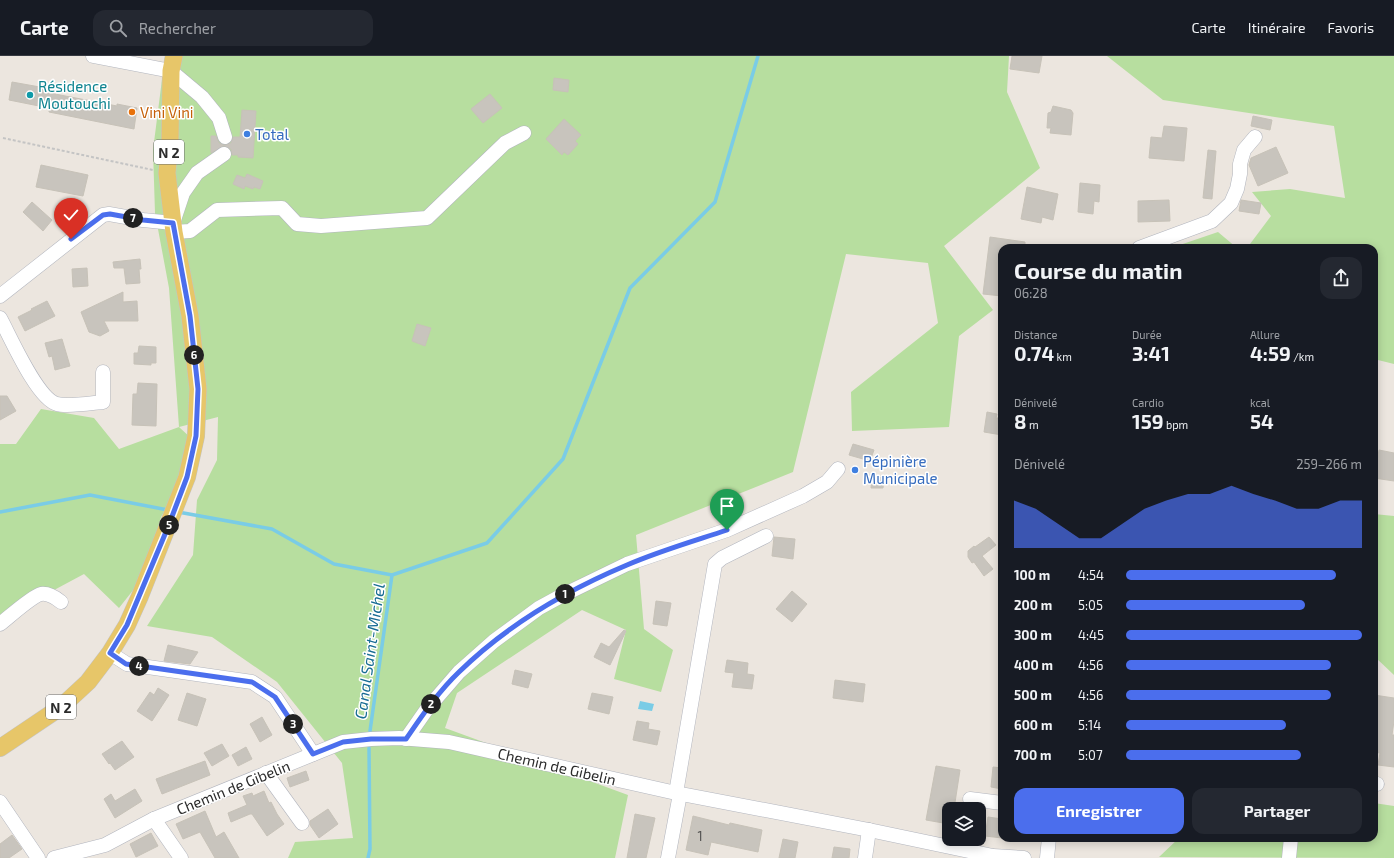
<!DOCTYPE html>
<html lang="fr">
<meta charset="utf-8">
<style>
body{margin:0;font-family:"Exo 2",sans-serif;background:#242831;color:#f1f3f6;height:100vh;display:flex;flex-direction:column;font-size:15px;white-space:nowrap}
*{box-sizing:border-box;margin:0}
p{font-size:13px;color:#9ea1a6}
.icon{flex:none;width:22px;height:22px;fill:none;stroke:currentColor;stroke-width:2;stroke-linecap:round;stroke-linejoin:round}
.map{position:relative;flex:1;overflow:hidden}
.sheet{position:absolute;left:998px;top:188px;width:380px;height:598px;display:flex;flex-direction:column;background:#171b24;border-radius:12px;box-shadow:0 2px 10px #0003}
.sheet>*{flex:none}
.buttons{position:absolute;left:942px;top:746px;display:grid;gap:8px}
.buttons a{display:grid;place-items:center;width:44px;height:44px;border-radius:8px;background:#171b24;box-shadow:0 2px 10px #0003;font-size:20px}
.pin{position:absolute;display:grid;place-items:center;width:34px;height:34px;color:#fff;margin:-41px -17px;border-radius:50% 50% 50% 0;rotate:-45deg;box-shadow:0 0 4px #0007}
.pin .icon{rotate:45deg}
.km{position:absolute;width:20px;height:20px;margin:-10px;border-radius:50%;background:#222;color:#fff;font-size:11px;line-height:20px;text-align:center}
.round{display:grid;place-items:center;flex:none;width:42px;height:42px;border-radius:12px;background:#242831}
.overview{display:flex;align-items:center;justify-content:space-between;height:68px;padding:0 16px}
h1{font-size:22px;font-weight:700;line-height:30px}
.figures{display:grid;grid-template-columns:repeat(3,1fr);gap:6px;height:68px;padding:4px 16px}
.figures div{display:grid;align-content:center}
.figures b{font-size:20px;font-weight:700}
.figures small{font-size:11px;font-weight:400}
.figures p{font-size:11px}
.chart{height:112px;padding:8px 16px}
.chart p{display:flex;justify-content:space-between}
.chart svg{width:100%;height:72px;margin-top:4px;fill:#4b6eed;opacity:.7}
.action{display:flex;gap:8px;margin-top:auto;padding:8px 16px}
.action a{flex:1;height:46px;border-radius:12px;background:#4b6eed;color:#fff;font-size:16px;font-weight:700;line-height:46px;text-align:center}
.action a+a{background:#242831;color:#f1f3f6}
ul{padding:0 16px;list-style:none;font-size:13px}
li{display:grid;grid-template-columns:64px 48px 1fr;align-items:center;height:30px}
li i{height:10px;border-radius:5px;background:#4b6eed}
header{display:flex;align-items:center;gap:24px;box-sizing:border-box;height:56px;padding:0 20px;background:#171b24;border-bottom:1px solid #363941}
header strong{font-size:19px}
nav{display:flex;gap:22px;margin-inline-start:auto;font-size:14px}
.search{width:280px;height:36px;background:#242831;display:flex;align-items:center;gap:10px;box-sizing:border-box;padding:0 14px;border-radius:12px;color:#9ea1a6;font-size:15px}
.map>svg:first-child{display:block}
</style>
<header>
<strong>Carte</strong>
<div class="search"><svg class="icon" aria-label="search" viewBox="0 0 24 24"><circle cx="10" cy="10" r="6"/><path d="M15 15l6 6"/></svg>Rechercher</div>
<nav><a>Carte</a><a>Itinéraire</a><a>Favoris</a></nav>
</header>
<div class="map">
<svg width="1394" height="802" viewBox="0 0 1394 802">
<rect width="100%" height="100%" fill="#ece6df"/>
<g fill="#b7de9f">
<polygon points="165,0 1009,0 1007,36 1040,112 944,190 993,254 959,280 949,371 852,375 851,336 938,267 928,207 846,198 793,416 636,479 644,573 673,594 661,636 614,623 626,574 582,554 457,637 445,672 628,739 615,802 288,802 295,786 353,782 342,707 277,626 212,581 147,570 193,499 197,444 217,404 218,361 179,371 192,383 180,430 161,461 155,485 134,533 119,552 84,518 0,563 0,388 16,388 41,353 94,362 119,393 179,371 169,232 155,157 153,94"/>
<polygon points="1107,0 1394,0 1394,308 1374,303 1374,192 1247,192 1271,160 1252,136 1290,133 1345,142 1334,70 1163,44"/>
<polygon points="1218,176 1237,192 1171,192"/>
<polygon points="1374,458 1394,460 1394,619 1374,600"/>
<polygon points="1374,747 1394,750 1394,802 1159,801 1179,782 1374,782"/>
</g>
<polygon fill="#7acce6" points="640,645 654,648 652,655 638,653"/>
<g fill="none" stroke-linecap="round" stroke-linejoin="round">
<g stroke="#7acce6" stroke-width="3.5">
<polyline points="0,456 90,439 168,454"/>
<polyline points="178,456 272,473 334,508 392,519 487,487 563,403 630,232 715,146 758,0"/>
<polyline points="370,675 392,519"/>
<polyline points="368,802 370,793 369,692"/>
</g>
</g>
<g fill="#c8c4bd" stroke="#c7c2b8">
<polygon points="1012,0 1042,0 1039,17 1010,13"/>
<polygon points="554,22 569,24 568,36 553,34"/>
<polygon points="12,26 51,33 50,37 117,50 117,48 137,52 134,73 49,56 49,52 9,44"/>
<polygon points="490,38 502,52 483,67 471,53"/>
<polygon points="1053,50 1071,54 1073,57 1071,79 1050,77 1051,72 1047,72 1048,57 1051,56"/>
<polygon points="242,54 256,55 253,102 238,101 238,99 232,99 231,93 224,90 211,97 211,80 216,80 219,87 224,89 231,87 233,81 240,81"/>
<polygon points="1253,60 1272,64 1270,74 1251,70"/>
<polygon points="564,63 581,79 575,85 578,88 568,99 564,96 562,99 546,83"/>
<polygon points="1164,70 1187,72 1184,105 1149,102 1151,81 1162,82"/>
<polygon points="1276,91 1288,117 1258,130 1249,109 1251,102"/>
<polygon points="1208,94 1216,95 1212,143 1203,142"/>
<polygon points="41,109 88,119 83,140 36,131"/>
<polygon points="247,118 263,125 260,133 254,131 253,133 245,130 244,133 233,128 237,119 245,122"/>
<polygon points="1080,127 1100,129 1099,146 1094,145 1093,158 1078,156"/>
<polygon points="1027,131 1058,138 1053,164 1042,161 1041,167 1021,163"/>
<polygon points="1169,144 1170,165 1138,166 1138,145"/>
<polygon points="1241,144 1261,147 1259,158 1239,155"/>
<polygon points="32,146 52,164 43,175 23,156"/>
<polygon points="990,181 1025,186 1025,192 1002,192 1002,240 983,238"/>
<polygon points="140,203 141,213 139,213 140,227 126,228 124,212 114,212 113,206"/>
<polygon points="87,212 88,230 73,231 72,213"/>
<polygon points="123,236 123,246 137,245 138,265 104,265 109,275 100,280 89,276 81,256"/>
<polygon points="47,245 55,260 25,275 18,261 32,254 31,253"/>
<polygon points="417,268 431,272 425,290 412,285"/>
<polygon points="62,283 70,310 55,314 52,300 49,301 45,287"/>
<polygon points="139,290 156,291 156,307 151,307 151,309 134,308 134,297 138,297"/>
<polygon points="138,327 157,328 156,370 132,369 133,338 137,338"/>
<polygon points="0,340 7,340 16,355 0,364"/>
<polygon points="987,356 997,358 996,362 1002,362 1002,379 984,376"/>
<polygon points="853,388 874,394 870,405 849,399"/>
<polygon points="1379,394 1394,397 1394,425 1374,422"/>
<polygon points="872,420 884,422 883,432 871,432"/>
<polygon points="774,481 795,483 793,503 772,500"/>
<polygon points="989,481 996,489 982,500 993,513 984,520 974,506 972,507 968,501 968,495 974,490 975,491"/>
<polygon points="792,535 807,548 792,566 776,553"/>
<polygon points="656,545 671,547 667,570 653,568"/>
<polygon points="624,574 626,575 610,609 594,601 601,587 609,591"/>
<polygon points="168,589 198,596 190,608 164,605"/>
<polygon points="727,604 748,607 747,618 754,619 752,633 732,631 734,617 725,616"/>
<polygon points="515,614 532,618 528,632 512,628"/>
<polygon points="835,624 865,628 863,646 833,642"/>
<polygon points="158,632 169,639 152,665 137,655 150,636 154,639"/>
<polygon points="187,637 206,643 197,670 178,664"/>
<polygon points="592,637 613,641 609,658 588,653"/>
<polygon points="1374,639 1394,642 1394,665 1392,679 1394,679 1394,711 1378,709 1380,697 1374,696"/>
<polygon points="262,661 272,679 260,686 250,668"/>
<polygon points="637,665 649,667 648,673 660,675 657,689 633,684"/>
<polygon points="122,685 134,701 115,714 110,707 109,708 102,698"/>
<polygon points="222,688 229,700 212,710 204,697"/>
<polygon points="246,691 252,703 238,710 232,699"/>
<polygon points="205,705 210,719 162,738 156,723"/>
<polygon points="936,710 960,714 954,753 949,753 949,768 926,764"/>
<polygon points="993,711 1002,712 1002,733 991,731"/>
<polygon points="306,715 309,724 290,731 287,722"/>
<polygon points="135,733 142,745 115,762 104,743 111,738 115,745"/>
<polygon points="264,735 269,747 271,746 277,758 284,768 267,780 252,758 250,758 231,766 228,757 247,749 243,740 252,737 253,740"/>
<polygon points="328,753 338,768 319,782 310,769 310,765"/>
<polygon points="205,755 216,781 224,776 239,802 215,802 200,776 183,783 176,768"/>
<polygon points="635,758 655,762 646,802 627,802"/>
<polygon points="693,760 729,769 730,767 762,774 758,796 711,786 708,799 686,794"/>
<polygon points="988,761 1002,763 1002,782 985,780"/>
<polygon points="151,777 158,790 136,801 130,788"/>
<polygon points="12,779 22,793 9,802 0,802 0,788"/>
<polygon points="783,783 798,786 795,802 779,802"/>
<polygon points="834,791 850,793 849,802 832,802"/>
</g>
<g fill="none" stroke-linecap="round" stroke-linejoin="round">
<defs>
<g id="minor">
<polyline points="93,0 171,15 202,41 219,62 225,81"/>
<polyline points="174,176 190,175 217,154 282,152 297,168 321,170 427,162 505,87 524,77"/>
<polyline points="1139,192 1212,165 1231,147 1237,133 1240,118 1240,108 1244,94 1255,81"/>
<polyline points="0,240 103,159 109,158 143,164 173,167 183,137 197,117 224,98"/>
<path d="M0 262C10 280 37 343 57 348 67 351 92 347 103 346V316"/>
<path d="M0 568C8 562 32 540 41 538 48 537 56 542 61 546"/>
<polyline points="110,597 127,608 252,626 275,641 313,698"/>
<polyline points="406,683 427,653 459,616 494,585 539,552 561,540 627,508 727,474 803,440 827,426 838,413"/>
<polyline points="266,717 302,767"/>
<polyline points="1374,727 1377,728"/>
<polyline points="676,737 715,508 722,502 766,480"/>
<polyline points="970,743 1002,747"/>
<polyline points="0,746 38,802"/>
<polyline points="154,763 181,802"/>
<polyline points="54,802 105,789 154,763 343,686 371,683 399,682 449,686 676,737 869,774 993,800 1024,802"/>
<polyline points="668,802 680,738"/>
<polyline points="865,802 869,774"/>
<polyline points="1047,802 1049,782"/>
<polyline points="1289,802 1291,782"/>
</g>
<polyline id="major" points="0,692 61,651 88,626 110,597 127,569 140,540 187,421 196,380 198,333 190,260 174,176 167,117 170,85 171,15 174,0"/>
</defs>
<use href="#minor" stroke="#b2b5be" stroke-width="15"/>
<use href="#major" stroke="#c4c4c4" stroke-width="18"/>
<polyline stroke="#c4c4c4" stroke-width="2" stroke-dasharray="3 2" stroke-linecap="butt" points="3,82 153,114"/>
<use href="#minor" stroke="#fff" stroke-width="14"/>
<use href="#major" stroke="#e7c669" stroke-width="17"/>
</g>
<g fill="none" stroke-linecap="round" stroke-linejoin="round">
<defs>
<path id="route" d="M71 183 103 159 110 158 143 164 173 167 190 260 198 333 196 380 187 421 168 471 127 569 110 597 126 608 252 626 275 641 313 698 343 686 371 683H406C422 660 438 636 459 616 507 569 565 535 627 509 659 495 694 485 727 474"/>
</defs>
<use href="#route" stroke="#fff" stroke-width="8"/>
<use href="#route" stroke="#4b6eed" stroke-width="5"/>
</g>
<circle fill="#0f9aa8" stroke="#fff" stroke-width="1.5" cx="30" cy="39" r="4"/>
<circle fill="#e8710a" stroke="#fff" stroke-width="1.5" cx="132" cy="56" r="4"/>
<g fill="#3f7fe0" stroke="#fff" stroke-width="1.5">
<circle cx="247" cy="78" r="4"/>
<circle cx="855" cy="414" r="4"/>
</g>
<g text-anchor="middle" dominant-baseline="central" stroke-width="3" stroke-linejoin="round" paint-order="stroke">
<g font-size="13" fill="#525150">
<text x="700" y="780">1</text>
</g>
<g fill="#fff" stroke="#6b6b6b" stroke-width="1">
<rect x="154" y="84" width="30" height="24" rx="3"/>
<rect x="46" y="639" width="30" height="24" rx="3"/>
</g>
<g font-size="14" font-weight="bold" fill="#2b2b2b">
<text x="169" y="96">N 2</text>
<text x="61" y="651">N 2</text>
</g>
<g font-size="15" fill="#0d838f" stroke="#fff" text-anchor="start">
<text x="38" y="30">Résidence<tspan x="38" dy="17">Moutouchi</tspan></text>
</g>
<g font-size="15" fill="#c56008" stroke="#fff" text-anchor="start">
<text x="140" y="56">Vini Vini</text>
</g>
<g font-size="15" fill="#366cbe" stroke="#fff" text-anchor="start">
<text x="255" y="78">Total</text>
<text x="863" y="405">Pépinière<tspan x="863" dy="17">Municipale</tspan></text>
</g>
<g font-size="15" fill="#2b2b2b" stroke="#fff">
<text transform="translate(557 710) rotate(13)">Chemin de Gibelin</text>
<text transform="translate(233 731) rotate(-22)">Chemin de Gibelin</text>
</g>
<g font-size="16" font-style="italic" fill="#176c93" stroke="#fff">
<text transform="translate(369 595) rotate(-82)">Canal Saint-Michel</text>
</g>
</g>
</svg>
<div class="buttons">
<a><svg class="icon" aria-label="layers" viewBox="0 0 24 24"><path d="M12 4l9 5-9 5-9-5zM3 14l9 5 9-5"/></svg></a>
</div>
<div class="pin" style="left:727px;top:474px;background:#1e9e55"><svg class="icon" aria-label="arrive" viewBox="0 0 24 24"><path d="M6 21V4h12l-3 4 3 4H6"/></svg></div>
<div class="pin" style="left:71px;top:183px;background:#d93025"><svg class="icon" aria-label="check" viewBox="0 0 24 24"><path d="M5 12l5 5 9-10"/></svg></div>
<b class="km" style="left:565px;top:538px">1</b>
<b class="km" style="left:431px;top:648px">2</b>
<b class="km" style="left:293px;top:668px">3</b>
<b class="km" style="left:139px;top:610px">4</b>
<b class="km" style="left:169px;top:469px">5</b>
<b class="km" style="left:194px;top:299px">6</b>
<b class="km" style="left:133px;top:162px">7</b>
<section class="sheet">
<div class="overview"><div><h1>Course du matin</h1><p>06:28</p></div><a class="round"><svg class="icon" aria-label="share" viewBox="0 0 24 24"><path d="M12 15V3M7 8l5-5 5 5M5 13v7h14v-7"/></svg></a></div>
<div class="figures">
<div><p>Distance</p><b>0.74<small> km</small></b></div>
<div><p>Durée</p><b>3:41</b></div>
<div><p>Allure</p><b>4:59<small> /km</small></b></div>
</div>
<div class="figures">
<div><p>Dénivelé</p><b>8<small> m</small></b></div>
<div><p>Cardio</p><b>159<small> bpm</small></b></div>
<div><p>kcal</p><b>54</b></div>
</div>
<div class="chart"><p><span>Dénivelé</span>259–266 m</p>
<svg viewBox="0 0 160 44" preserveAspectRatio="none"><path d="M0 44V15L10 20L20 29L30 38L40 38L50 29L60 20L70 15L80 11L90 11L100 6L110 11L120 15L130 20L140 20L150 15L160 15V44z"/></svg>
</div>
<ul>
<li><b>100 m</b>4:54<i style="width:89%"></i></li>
<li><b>200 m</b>5:05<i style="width:76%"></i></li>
<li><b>300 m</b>4:45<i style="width:100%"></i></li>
<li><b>400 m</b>4:56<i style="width:87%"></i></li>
<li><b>500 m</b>4:56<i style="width:87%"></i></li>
<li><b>600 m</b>5:14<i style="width:68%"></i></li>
<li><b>700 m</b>5:07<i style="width:74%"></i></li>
</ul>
<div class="action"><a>Enregistrer</a><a>Partager</a></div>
</section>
</div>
